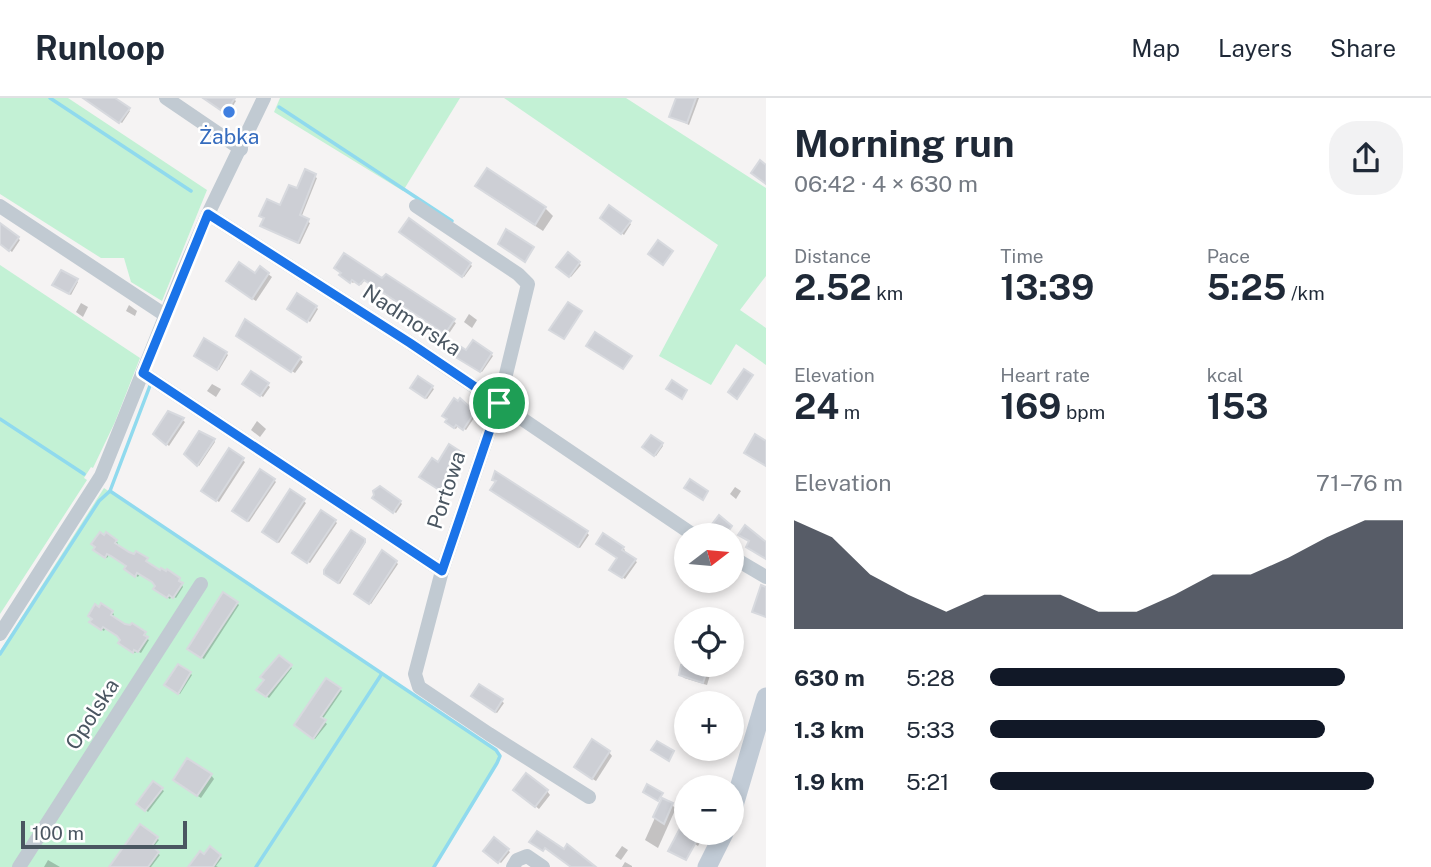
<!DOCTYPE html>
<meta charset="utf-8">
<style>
body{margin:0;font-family:"Public Sans",sans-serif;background:#f2f2f3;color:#1f2937;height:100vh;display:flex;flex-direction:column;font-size:26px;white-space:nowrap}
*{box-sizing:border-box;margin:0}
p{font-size:23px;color:#747a83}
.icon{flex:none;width:38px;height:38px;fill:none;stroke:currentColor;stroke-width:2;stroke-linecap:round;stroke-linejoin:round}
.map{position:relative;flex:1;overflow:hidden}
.drawer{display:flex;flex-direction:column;background:#fff;width:665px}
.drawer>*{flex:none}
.needle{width:46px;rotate:74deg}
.tools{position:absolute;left:674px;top:425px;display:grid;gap:14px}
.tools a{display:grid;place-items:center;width:70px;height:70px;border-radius:50%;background:#fff;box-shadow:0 4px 10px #0003;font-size:35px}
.scale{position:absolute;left:21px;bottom:18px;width:166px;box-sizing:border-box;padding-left:7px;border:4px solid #4a5661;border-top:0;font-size:19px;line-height:24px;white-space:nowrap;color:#4a5661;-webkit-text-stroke:5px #fff;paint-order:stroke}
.pin{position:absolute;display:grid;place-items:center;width:60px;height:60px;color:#fff;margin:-30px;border:4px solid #fff;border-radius:50%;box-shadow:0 2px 7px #0007}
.round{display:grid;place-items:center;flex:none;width:74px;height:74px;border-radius:28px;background:#f2f2f3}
.summary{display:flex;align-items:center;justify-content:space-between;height:119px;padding:0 28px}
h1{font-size:38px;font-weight:700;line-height:52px}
.figures{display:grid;grid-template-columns:repeat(3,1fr);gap:10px;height:119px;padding:7px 28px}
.figures div{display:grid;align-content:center}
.figures b{font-size:35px;font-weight:700}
.figures small{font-size:19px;font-weight:400}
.figures p{font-size:19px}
.chart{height:196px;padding:14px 28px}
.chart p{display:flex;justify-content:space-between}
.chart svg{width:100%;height:126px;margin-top:7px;fill:#111827;opacity:.7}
ul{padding:0 28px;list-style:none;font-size:23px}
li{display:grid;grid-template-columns:112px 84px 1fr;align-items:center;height:52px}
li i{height:18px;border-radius:9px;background:#111827}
header{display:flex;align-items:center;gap:42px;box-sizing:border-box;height:98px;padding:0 35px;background:#fff;border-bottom:2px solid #e0e1e3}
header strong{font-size:33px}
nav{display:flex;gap:38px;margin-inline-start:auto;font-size:24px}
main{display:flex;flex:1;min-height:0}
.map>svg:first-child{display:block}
</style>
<header>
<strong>Runloop</strong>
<nav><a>Map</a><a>Layers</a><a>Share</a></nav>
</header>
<main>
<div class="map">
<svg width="766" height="769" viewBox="0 0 766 769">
<rect width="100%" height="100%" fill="#f5f3f3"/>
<g fill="#c3f1d5">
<polygon points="0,0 68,0 207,92 162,203 131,184 124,160 101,160 0,96"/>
<polygon points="280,0 460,0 403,93 274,14"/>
<polygon points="504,0 626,0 766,90 766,178 740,212 766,230 766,267 736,246 711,287 659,258 718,147"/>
<polygon points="0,167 140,260 115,324 93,370 91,369 84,380 87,382 0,516"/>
<polygon points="104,390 496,652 500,658 497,666 434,769 0,769 0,553"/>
</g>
<g fill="#0003">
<polygon points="85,0 112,0 130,13 122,25"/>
<polygon points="203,0 232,0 236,3 228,16"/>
<polygon points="678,0 699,0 689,27 671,18"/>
<polygon points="306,74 317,80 301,120 310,125 300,146 264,130 298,93"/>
<polygon points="477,88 545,110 553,118 543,133 485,95"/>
<polygon points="610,110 631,126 624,137 602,120"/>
<polygon points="0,127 20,142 12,154 0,145"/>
<polygon points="403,136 470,166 472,168 464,179"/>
<polygon points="568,157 581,167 571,179 559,169"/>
<polygon points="336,170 383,183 456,225 448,237 365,182 361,187 355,183 353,185"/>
<polygon points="268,176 272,179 256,203 231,187 256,177"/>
<polygon points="76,182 78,184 71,197 56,188"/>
<polygon points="81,205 88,209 83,219 76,214"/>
<polygon points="129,207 137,213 135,218 126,213"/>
<polygon points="316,209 318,211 310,224 289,210"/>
<polygon points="469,216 477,222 472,230 464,224"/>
<polygon points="241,240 300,261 303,264 295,275"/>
<polygon points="226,255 228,257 219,272 198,260"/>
<polygon points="467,255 491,256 493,258 482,274 456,259"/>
<polygon points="252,275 270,289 263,299 246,287"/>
<polygon points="419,280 434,291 427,301 414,292"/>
<polygon points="212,286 221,291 216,299 207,293"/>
<polygon points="460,303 476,317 466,332 458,327 456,331 449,326"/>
<polygon points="176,317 185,324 169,348 155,336"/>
<polygon points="257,323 266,331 260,339 251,332"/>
<polygon points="214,342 215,344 199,368 186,356"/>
<polygon points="662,346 663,348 656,358 646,351"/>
<polygon points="230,353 245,364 219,404 205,395"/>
<polygon points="462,356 464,357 443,393 423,380 438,367"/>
<polygon points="496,375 587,435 589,437 580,450 494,394 497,384"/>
<polygon points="274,382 276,384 249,424 236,415"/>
<polygon points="735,389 741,393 736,401 730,396"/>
<polygon points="291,394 306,405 279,445 266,436"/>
<polygon points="376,402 400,404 402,406 396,415"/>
<polygon points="335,423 337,425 310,465 297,457"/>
<polygon points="604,438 623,450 625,452 623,455 637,464 625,481 613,473 619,460"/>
<polygon points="364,442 366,444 340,486 329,478"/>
<polygon points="116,443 118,445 116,448 128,456 146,462 147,466 179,481 183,489 176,500 172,498 170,501 157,493 155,486 140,476 138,479 128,473 128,468 115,460 109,457 107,460 97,454"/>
<polygon points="396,464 398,466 371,506 358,497"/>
<polygon points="712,483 727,483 722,490"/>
<polygon points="237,505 239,507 204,561 191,553"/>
<polygon points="102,508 114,516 112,520 146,537 145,540 149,542 141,555 137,553 135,555 122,547 122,542 106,529 104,533 93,526"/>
<polygon points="686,557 686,567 713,567 707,587 684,580 681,576"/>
<polygon points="279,560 292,570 269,600 258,591"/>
<polygon points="190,575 192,577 180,596 168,589"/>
<polygon points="480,588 504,605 497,615 475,600"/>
<polygon points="340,591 342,593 322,622 327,626 315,641 298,629"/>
<polygon points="686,651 708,651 704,661 688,654"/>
<polygon points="609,654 612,658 596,683 579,672"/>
<polygon points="211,677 214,681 201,700 178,685"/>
<polygon points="154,686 164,693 148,714 138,706"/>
<polygon points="547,693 550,697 539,711 519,695"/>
<polygon points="663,702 676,710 658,750 645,742"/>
<polygon points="686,718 686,735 705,735 698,748 679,735"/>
<polygon points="140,728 159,742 152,751 160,757 151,769 111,769"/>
<polygon points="494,741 510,754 501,765 486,753"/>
<polygon points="622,748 628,752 621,762 615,758"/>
<polygon points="210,751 222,760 216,768 218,769 192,769"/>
<polygon points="48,762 60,769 44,769"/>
<polygon points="625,764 632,768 632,769 622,769"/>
</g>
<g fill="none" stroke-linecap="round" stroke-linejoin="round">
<g stroke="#90daee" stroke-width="3.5">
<polyline points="50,0 191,93"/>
<polyline points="279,9 452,123"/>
<polyline points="0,321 84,376"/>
<polyline points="110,393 496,652 500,658 497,665 434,769"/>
<polyline points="0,556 99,403 110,393 151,285"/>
<polyline points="256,769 381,577"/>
</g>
</g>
<g fill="#cdcfd5" stroke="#d7d9de" stroke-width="2">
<polygon points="83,0 115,0 130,10 119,25"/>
<polygon points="203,0 235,0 225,15"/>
<polygon points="676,0 696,0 687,25 669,19"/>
<polygon points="760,62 766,67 766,86 751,75"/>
<polygon points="487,70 546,109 535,127 475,88"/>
<polygon points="305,71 316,76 300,117 309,121 298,145 260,128 264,120 259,118 267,101 280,107 289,87 297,90"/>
<polygon points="609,107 631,123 621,136 600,120"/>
<polygon points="409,120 471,165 462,179 399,134"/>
<polygon points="0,125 19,139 9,153 0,146"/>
<polygon points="506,131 534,149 525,164 498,146"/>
<polygon points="658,142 673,153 663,167 648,156"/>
<polygon points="568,154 580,164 569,179 556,169"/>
<polygon points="344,155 382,180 386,176 455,221 445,236 364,182 359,187 352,182 350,185 339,177 341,175 334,170"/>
<polygon points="239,164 255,175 260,168 269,175 252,201 226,183"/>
<polygon points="61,172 78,181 69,196 52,187"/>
<polygon points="297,195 317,208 307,224 287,211"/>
<polygon points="568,204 582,213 564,241 549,232"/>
<polygon points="245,221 301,259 291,274 236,238"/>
<polygon points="595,234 632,258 623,271 586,248"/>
<polygon points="204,240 227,254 217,272 194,258"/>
<polygon points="473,242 492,255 480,274 452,257 458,247 466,252"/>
<polygon points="744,271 753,277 737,301 728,294"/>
<polygon points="251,273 269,285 260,298 242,286"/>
<polygon points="418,278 433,288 425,300 410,290"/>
<polygon points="672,282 687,292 682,301 666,291"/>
<polygon points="454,300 458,303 460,300 475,314 463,332 456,327 454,330 445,324 447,321 442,318"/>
<polygon points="168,313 184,320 166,347 153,336"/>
<polygon points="199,333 215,341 197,368 184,356"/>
<polygon points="755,336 766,343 766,368 744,355"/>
<polygon points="651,337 663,345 654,358 642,349"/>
<polygon points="449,346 463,355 441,393 419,379 432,360 438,364"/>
<polygon points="229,350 244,360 216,403 201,393"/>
<polygon points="260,371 275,381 247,423 232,413"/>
<polygon points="495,373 588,433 578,449 490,392 496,383 492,382"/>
<polygon points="690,381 708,393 703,402 684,390"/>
<polygon points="380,388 401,403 393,415 372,400 374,397 373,393"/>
<polygon points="290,391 305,401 277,444 262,434"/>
<polygon points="321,412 336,422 307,465 292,455"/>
<polygon points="719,417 732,428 725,438 712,438 706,434"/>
<polygon points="745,427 766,444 766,461 746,449 749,443 738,437"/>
<polygon points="351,432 365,441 365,444 338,485 324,476 324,472"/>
<polygon points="100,434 104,437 106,434 117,442 115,445 129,454 134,456 136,453 148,460 146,463 160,472 161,470 166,473 167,471 180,480 179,483 183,485 173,500 169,497 167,500 153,491 155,488 152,484 137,475 135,479 124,471 126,468 111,458 107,456 105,460 93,452 95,449 91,446"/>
<polygon points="603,435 624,449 622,452 636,461 622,480 609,472 617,460 596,446"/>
<polygon points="382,452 397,463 369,506 354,496"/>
<polygon points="761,487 766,489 766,519 752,514"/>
<polygon points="223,494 238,504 201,560 187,551"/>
<polygon points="101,505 113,513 111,517 125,526 130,527 132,525 146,534 144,537 148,539 138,554 134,552 133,555 118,545 120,542 117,538 103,529 101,532 89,524 92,521 88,518 95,506 99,509"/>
<polygon points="279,557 292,567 266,599 256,592 264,582 260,579"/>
<polygon points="178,566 191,574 178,596 164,587"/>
<polygon points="681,567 709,567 703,585 679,577"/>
<polygon points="326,580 341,590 321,619 326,622 313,641 294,627"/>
<polygon points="479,586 503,601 495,614 471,598"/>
<polygon points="592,641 610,653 592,681 574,669"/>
<polygon points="657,643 674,653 669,663 651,652"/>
<polygon points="187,660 212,676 197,698 173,682"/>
<polygon points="526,675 548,692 535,709 513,692"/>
<polygon points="153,683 163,690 145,713 136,706"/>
<polygon points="647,686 663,695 658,703 643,694"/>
<polygon points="662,700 673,705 664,726 653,719"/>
<polygon points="686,719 686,735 701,735 686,762 668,753"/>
<polygon points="140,726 158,739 152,748 159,754 148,769 109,769"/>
<polygon points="537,733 564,751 567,746 596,769 571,769 545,750 543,753 529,744"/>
<polygon points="494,739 509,751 498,765 483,753"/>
<polygon points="210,748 221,757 213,769 188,769 200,753 204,756"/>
</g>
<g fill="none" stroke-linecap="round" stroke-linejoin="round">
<g stroke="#c1cad2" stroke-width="14">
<polyline points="166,0 241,51"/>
<polyline points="0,108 165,217"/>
<polyline points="416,108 518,176 528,186 499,305 442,473 415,576 419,589 489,636 589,699"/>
<polyline points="208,116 410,245 695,438"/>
<polyline points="143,275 442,473"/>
<polyline points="732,459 766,479"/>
<polyline points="0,536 101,378 183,174 208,116 264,0"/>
<polyline points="19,769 201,486"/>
<polyline points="513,769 517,762 527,758 543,769"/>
</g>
<g stroke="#c1cbd6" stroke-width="19">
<polyline points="732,714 766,599"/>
<polyline points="707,769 724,735"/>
</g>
</g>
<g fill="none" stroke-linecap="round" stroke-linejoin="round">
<defs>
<polygon id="route" points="208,116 410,245 499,305 442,473 143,275"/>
</defs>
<use href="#route" stroke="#fff" stroke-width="14"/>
<use href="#route" stroke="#1a73e8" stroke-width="9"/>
</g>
<circle fill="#3f7fe0" stroke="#fff" stroke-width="2.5" cx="229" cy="14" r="7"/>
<g text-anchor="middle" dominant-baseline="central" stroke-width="5" stroke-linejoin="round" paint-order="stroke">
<g font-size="21" fill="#366cbe" stroke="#fff">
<text x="229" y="38">Żabka</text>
</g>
<g font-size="21" fill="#4a5661" stroke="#fff">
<text transform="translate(412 222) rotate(33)">Nadmorska</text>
<text transform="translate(446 392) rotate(-72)">Portowa</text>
<text transform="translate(92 616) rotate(-57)">Opolska</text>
</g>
</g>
</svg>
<div class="tools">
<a><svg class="needle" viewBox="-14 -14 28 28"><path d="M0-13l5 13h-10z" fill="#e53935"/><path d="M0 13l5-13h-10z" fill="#747a83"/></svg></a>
<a><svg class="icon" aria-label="locate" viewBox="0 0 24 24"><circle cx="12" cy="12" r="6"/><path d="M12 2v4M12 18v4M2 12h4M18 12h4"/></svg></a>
<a>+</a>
<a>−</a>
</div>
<div class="scale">100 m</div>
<div class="pin" style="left:499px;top:305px;background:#1e9e55"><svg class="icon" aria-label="arrive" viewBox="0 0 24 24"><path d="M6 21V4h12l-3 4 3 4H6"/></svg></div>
</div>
<section class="drawer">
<div class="summary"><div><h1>Morning run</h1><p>06:42 · 4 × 630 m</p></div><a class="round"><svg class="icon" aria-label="share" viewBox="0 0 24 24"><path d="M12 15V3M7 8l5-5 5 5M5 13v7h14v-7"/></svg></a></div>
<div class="figures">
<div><p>Distance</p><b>2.52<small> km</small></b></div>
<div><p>Time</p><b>13:39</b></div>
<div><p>Pace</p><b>5:25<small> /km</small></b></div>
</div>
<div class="figures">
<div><p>Elevation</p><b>24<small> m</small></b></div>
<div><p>Heart rate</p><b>169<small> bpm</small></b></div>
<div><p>kcal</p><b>153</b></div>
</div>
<div class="chart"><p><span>Elevation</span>71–76 m</p>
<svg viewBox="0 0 160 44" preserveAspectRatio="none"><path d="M0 44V6L10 12L20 25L30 32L40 38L50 32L60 32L70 32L80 38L90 38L100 32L110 25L120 25L130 19L140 12L150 6L160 6V44z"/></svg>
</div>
<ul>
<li><b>630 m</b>5:28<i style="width:86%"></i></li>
<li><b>1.3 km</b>5:33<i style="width:81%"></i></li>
<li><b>1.9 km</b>5:21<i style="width:93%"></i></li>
</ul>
</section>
</main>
